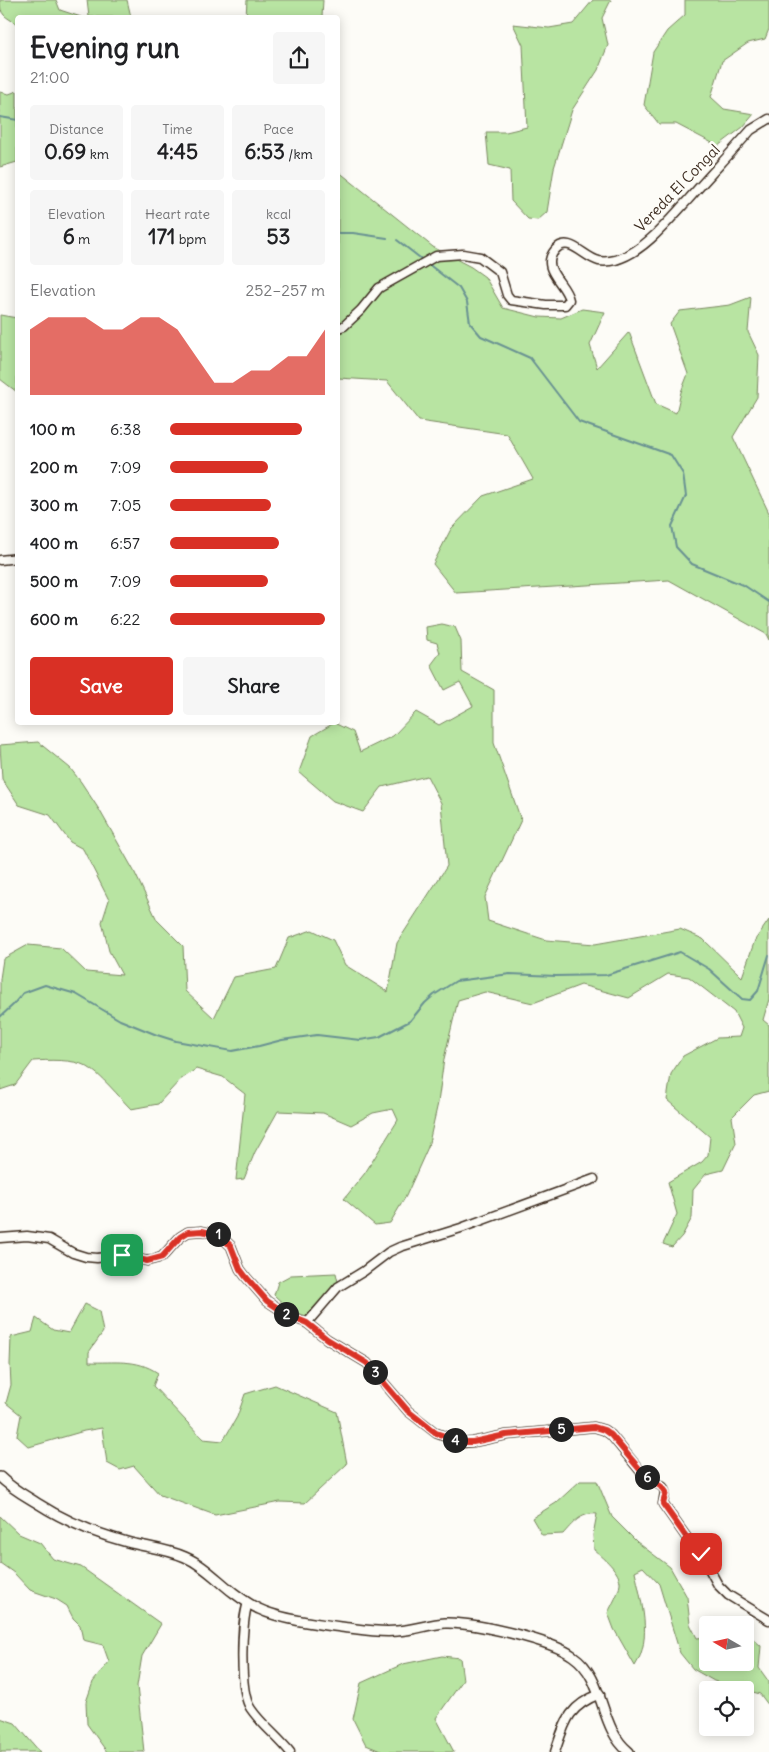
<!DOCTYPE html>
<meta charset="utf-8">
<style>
body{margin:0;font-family:Delius,sans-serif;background:#f6f6f6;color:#202124;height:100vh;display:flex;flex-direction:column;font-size:19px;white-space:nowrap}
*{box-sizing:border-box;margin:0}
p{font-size:16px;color:#757577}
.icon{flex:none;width:28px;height:28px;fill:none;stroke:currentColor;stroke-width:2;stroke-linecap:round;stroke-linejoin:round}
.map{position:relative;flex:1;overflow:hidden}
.side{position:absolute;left:15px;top:15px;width:325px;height:710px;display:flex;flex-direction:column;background:#fff;border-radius:5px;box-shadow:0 2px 12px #0003}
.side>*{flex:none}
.needle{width:32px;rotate:279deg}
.controls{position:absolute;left:699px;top:1616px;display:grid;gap:10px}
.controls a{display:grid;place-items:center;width:55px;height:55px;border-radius:5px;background:#fff;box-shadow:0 2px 12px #0003;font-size:25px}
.pin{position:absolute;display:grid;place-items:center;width:42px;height:42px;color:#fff;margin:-21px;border-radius:10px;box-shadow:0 2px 8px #0006}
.km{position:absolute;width:25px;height:25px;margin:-12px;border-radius:50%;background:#222;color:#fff;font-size:14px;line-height:25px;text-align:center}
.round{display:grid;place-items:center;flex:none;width:52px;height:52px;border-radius:5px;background:#f6f6f6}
.headline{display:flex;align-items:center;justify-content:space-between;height:85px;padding:0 15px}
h1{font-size:28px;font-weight:800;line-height:38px}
.stats{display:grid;grid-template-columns:repeat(3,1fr);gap:8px;height:85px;padding:5px 15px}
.stats div{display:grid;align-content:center;border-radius:5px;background:#f6f6f6;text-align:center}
.stats b{font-size:21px;font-weight:800}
.stats small{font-size:14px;font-weight:400}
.stats p{font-size:14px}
.chart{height:140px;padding:10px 15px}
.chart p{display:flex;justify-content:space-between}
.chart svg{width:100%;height:90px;margin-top:5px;fill:#d93025;opacity:.7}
.primary-button{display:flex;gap:10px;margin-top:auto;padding:10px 15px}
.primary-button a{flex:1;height:58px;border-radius:5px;background:#d93025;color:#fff;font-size:20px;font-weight:800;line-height:58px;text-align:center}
.primary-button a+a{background:#f6f6f6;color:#202124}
ul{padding:0 15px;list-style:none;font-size:16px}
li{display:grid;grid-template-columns:80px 60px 1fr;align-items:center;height:38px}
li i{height:12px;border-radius:6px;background:#d93025}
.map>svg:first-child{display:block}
</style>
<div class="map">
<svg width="769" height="1752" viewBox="0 0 769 1752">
<rect width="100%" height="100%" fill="#fdfcf7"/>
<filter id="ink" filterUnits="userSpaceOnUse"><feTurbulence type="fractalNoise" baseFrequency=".02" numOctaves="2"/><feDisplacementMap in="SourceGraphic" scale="10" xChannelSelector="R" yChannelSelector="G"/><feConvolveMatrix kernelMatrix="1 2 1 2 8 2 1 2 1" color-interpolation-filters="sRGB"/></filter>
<g filter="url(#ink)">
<g fill="#b8e4a2" stroke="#7a8760">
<path d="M0 0H56L60 10 81 17 18 18 17 24C5 16 0 16 0 0Z"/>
<polygon points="87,0 127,0 131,17 89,17"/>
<polygon points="247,0 323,0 322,17 246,17"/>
<polygon points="593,0 611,0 602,18 608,45 598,70 572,110 554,168 547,212 538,220 528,219 511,201 510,170 489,165 486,132 506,132 527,127 523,45 513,24 549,28 573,24"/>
<polygon points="685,0 769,0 769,29 765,39 748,43 722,61 711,97 724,109 754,114 743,127 718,146 676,124 659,124 644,105 653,52 667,31 685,15"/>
<polygon points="17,91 17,162 0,167 0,92 9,94"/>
<polygon points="338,171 433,247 471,267 485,277 503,308 539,317 561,318 582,309 605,312 590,345 597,368 629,332 656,404 676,413 681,392 688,374 670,324 680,311 730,305 751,297 748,332 759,355 757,397 733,437 769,513 769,640 766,634 669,580 456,593 433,564 451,529 483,496 533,479 507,434 419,421 387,381 338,378"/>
<polygon points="0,315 17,318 17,392 0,379"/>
<path d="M442 624 455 627 461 641 462 672 494 690V743L521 820 485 897 488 921 546 940 595 944 680 929 703 939 742 977 755 940 769 920V999L763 1020 769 1025V1091L754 1095 732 1117 736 1143 723 1170 706 1174 693 1190 692 1218 682 1236 672 1247 663 1244 677 1214 668 1182 702 1162 708 1155 710 1137 667 1100 671 1074 683 1056 717 1038 739 1037 742 1028 734 1012 689 977 668 974 629 998 581 985 533 1003 485 992 458 1000 444 1059 438 1103 428 1147 406 1196 390 1223 375 1225 344 1199 365 1173 398 1120 393 1109 373 1113 351 1125 323 1113 278 1111 255 1152 244 1179 236 1180 245 1094 223 1077 196 1069 180 1080 158 1104 131 1109C119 1097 101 1074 86 1066 73 1059 48 1060 33 1061L15 1085 0 1090V979L3 959 28 945 61 948 86 972 122 975 109 951 102 922 109 900 83 849 70 842 50 815 19 805 2 779 0 745 38 742 70 768 81 782 100 811 134 871 157 920 183 946 185 991 214 1018 234 977 276 969 289 938 312 930 333 940 345 965 388 992 397 943 447 866 441 803 427 776 382 787 363 812 333 801 299 772 312 736 334 723 353 732 360 752 393 736 416 712 439 725 473 706 460 682 444 690 431 665 440 653 437 643 427 640 426 627Z"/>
<polygon points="336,1273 338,1282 306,1316 291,1311 274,1295 278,1282 291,1275"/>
<path d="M85 1304 99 1311 103 1332 89 1352V1362C114 1363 136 1358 158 1373L153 1386 203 1439 223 1441 237 1417 245 1394 275 1385 337 1412 347 1464 305 1503 280 1502 215 1515 160 1495 134 1466 120 1470 107 1463 102 1428 84 1431 29 1447 17 1436 21 1415 6 1403 11 1385 10 1364 11 1337 32 1332 36 1318 53 1330 69 1333Z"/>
<path d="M580 1481H597L612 1517 637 1542 670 1567 687 1597 690 1624 697 1638 707 1637 708 1662H745V1639L751 1637 761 1646 759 1668 769 1682V1706L760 1694 714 1681 693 1669 680 1653 659 1584 643 1567 635 1571C641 1601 653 1638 635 1666L614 1629 608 1613C612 1604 619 1593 620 1584 621 1572 602 1556 594 1550L593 1535 597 1514C581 1512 572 1524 563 1534L542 1535 532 1518 556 1503Z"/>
<polygon points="0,1516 19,1534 40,1543 53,1559 81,1567 161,1624 142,1656 137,1686 144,1752 107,1752 87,1724 86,1702 93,1682 109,1662 103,1645 83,1640 80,1625 73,1618 67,1606 56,1599 30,1590 14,1573 0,1563"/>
<polygon points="442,1656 460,1658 463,1680 436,1718 454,1752 383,1752 366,1745 353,1719 361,1683 403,1664"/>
<polygon points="0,1718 15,1723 40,1752 0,1752"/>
</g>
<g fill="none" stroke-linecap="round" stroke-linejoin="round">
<g stroke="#699292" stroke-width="2">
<polyline points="0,117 18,120"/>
<polyline points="338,233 353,233 387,238"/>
<polyline points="397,240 424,261"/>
<polyline points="427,263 459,288 467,302 470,323 481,336 530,358 579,422 671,455 683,474 686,496 672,526 676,547 692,564 745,586 769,602"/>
<polyline points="0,1017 13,1005 23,993 45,985 76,994 120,1020 157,1035 176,1041 232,1051 259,1046 282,1040 317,1035 360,1040 379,1037 410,1021 425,1003 434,995 456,981 510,974 556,976 606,975 680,952 709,969 742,999 750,1000 758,991 769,955"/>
</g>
<defs>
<g id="minor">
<path d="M338 328 344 326 361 310 379 288 436 256 463 254 480 257 500 272 507 295 511 300 546 305H565L569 300C566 283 539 269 555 250 569 234 584 258 599 261 605 262 615 261 621 258 646 249 669 220 687 201 708 177 730 154 751 130L769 119"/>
<polyline points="0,560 18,558"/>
<polyline points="0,1238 27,1236 49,1239 73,1253 86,1257 97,1258 122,1255 147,1261 162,1257 180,1237 188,1232 202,1231 219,1235 231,1246 240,1269 246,1277 267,1301 290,1316 307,1323 327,1339 367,1363 408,1411 436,1433 462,1443 473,1442 506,1435 594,1427 604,1430 611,1435 642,1473 649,1479 663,1487 665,1492 663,1504 687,1538 701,1554 718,1585 728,1595 769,1620"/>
<polyline points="307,1323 338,1287 364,1271 389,1252 400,1247 461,1228 594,1179"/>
<path d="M248 1603C241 1621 239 1693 251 1709 262 1725 278 1737 290 1752"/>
<path d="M555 1752C565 1722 568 1706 600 1694"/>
</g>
<path id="tertiary" d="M0 1477C11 1488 24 1495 37 1503 65 1521 94 1533 127 1542 146 1547 167 1549 185 1557 204 1565 218 1581 234 1593 242 1599 250 1605 259 1609 279 1619 318 1624 341 1627 359 1629 379 1633 397 1631 414 1630 429 1624 445 1623 473 1622 551 1640 573 1656 606 1679 598 1727 629 1752"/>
</defs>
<use href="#minor" stroke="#3b2a1e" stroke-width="11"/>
<use href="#tertiary" stroke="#3b2a1e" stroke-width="12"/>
<use href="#minor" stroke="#fdfcf7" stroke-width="8"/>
<use href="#tertiary" stroke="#fdfcf7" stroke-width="9"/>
</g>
</g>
<g fill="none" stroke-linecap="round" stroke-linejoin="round" filter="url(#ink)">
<defs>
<polyline id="route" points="122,1255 147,1261 162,1257 180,1237 188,1232 202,1231 219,1235 231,1246 240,1269 246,1277 267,1301 290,1316 307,1323 327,1339 367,1363 408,1411 436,1433 462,1442 473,1442 506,1435 594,1427 604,1430 611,1435 642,1472 650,1479 663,1488 666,1492 663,1504 687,1538 701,1554"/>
</defs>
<use href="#route" stroke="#fff" stroke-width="10"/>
<use href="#route" stroke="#d93025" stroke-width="6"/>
</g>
<g text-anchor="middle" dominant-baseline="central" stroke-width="5" stroke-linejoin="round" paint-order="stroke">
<g font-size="15" fill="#3b2a1e" stroke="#fdfcf7">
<text transform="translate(677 188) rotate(-46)">Vereda El Congal</text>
</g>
</g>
</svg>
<div class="controls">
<a><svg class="needle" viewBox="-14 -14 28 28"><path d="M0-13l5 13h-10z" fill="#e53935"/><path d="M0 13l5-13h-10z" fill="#757577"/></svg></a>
<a><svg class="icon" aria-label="locate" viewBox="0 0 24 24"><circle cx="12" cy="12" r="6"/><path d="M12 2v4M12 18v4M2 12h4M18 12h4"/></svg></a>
</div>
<div class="pin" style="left:122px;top:1255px;background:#1e9e55"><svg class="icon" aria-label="arrive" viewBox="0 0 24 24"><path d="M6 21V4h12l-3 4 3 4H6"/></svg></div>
<div class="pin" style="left:701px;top:1554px;background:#d93025"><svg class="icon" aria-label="check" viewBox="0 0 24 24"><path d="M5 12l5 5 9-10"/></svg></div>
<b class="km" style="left:218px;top:1234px">1</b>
<b class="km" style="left:286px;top:1314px">2</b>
<b class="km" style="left:375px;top:1372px">3</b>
<b class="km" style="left:455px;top:1440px">4</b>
<b class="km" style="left:561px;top:1429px">5</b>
<b class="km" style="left:647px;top:1477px">6</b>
<section class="side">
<div class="headline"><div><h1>Evening run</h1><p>21:00</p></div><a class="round"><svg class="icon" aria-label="share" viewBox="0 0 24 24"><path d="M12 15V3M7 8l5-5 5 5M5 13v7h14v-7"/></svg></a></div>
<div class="stats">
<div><p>Distance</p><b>0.69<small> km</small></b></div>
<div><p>Time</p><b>4:45</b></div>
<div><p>Pace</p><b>6:53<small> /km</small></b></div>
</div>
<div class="stats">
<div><p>Elevation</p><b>6<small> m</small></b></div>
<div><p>Heart rate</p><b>171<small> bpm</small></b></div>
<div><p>kcal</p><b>53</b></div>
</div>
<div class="chart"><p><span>Elevation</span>252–257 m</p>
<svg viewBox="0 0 160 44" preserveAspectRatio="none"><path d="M0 44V12L10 6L20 6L30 6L40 12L50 12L60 6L70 6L80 12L90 25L100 38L110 38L120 32L130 32L140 25L150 25L160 12V44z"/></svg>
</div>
<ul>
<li><b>100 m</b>6:38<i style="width:85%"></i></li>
<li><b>200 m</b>7:09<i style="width:63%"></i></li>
<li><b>300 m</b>7:05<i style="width:65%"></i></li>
<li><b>400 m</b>6:57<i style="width:70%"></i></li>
<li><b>500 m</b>7:09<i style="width:63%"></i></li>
<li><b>600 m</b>6:22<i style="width:100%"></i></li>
</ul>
<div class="primary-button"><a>Save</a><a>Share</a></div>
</section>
</div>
